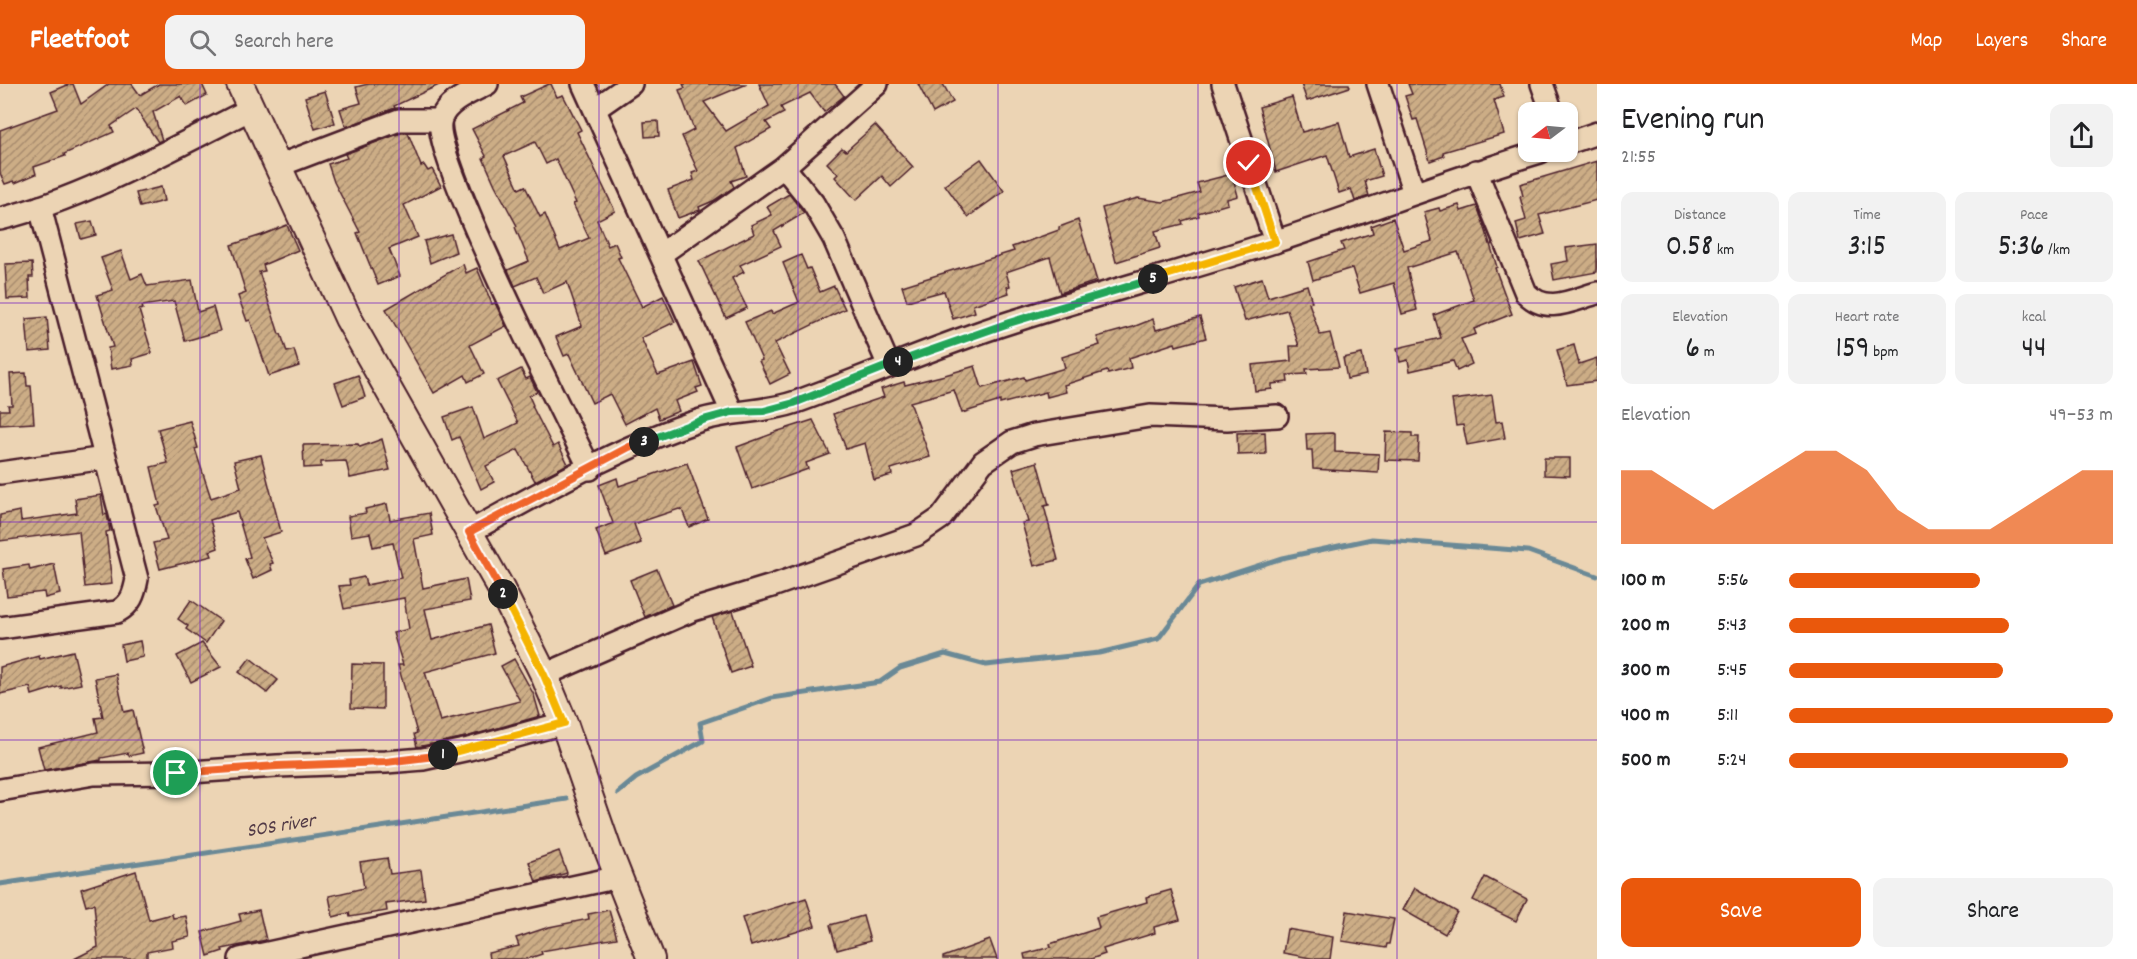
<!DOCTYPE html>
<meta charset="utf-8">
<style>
body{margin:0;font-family:Dekko,sans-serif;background:#f2f2f2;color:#202124;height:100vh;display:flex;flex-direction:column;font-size:22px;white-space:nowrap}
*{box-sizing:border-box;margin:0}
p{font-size:20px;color:#757577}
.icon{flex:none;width:33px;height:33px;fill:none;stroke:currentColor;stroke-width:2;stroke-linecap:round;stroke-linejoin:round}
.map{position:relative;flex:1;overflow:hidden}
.side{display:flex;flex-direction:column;background:#fff;width:540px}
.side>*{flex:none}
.needle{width:39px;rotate:254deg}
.controls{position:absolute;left:1518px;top:18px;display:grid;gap:12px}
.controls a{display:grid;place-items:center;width:60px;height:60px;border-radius:12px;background:#fff;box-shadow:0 2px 4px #0004;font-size:30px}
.pin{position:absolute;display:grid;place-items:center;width:51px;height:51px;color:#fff;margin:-26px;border:3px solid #fff;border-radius:50%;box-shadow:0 2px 6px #0007}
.km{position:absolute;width:30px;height:30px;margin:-15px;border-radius:50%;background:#222;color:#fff;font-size:16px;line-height:30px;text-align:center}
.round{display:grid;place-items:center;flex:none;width:63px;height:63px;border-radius:12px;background:#f2f2f2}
.summary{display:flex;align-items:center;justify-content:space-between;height:102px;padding:0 24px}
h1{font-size:33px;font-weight:600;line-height:45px}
.figures{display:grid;grid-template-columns:repeat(3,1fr);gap:9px;height:102px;padding:6px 24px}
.figures div{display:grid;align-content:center;border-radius:12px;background:#f2f2f2;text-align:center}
.figures b{font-size:30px;font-weight:600}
.figures small{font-size:16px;font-weight:400}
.figures p{font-size:16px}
.chart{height:168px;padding:12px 24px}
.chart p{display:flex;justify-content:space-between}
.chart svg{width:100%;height:108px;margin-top:6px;fill:#ea580c;opacity:.7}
.primary-button{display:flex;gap:12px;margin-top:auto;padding:12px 24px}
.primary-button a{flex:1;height:69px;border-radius:12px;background:#ea580c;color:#fff;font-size:24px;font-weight:600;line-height:69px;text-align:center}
.primary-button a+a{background:#f2f2f2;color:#202124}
ul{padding:0 24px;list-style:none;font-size:20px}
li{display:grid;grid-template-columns:96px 72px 1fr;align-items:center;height:45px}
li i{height:15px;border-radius:8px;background:#ea580c}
header{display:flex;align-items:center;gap:36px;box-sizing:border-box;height:84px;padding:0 30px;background:#ea580c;color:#fff}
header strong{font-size:28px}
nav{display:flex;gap:33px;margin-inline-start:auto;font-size:21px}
.search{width:420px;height:54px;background:#f2f2f2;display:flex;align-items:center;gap:15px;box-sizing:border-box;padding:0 21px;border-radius:12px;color:#757577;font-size:22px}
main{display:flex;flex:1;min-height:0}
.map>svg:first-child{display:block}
</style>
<header>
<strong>Fleetfoot</strong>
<div class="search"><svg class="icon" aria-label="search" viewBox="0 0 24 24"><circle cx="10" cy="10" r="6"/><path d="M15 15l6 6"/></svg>Search here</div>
<nav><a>Map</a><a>Layers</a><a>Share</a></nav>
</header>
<main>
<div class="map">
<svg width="1597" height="875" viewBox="0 0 1597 875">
<defs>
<pattern id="building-hatch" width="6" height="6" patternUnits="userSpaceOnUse" patternTransform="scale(1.5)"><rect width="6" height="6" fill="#ccad86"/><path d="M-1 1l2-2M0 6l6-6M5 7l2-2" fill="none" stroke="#a88c6e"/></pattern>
</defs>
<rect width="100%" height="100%" fill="#ecd4b4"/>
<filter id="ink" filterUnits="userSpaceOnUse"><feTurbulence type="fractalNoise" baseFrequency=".0167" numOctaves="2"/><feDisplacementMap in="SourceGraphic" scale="12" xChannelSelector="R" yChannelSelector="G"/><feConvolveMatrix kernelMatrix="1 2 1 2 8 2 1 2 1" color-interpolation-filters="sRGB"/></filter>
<g filter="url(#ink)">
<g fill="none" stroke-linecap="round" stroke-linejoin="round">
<g stroke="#6b8996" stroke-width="5">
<polyline points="618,709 636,694 703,657 700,639 772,614 880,598 900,584 945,570 986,581 1099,569 1158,555 1199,501 1282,474 1372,455 1528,467 1597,492"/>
<polyline points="0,800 567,715"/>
</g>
</g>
<g fill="url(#building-hatch)" stroke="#4a1f2b" stroke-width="1.5" fill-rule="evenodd">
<polygon points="70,0 73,0 81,20 109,0 132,0 140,11 159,0 202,0 207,11 187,22 181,12 153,28 162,56 158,58 136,25 111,42 114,48 64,70 65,72 34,83 36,90 15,99 14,97 5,100 0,89 0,46 58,25 51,8"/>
<polygon points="368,0 441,0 394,22 395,24 346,43 340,25 361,19 356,3"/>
<path d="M549 0H551L557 13 563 11 581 46 577 48 615 127 597 136 608 162 615 159 621 173 618 174 642 223 663 212 675 238 641 254 658 291 694 278 702 302 696 304 698 308 675 317 679 327 659 335 655 324 625 340 610 310 592 319 569 270 564 272 556 253 582 242 567 198 543 209 536 193 515 202 508 186 529 177 515 143 517 142 495 101 483 74 486 72 472 45 523 19 520 13ZM535 58 546 80 556 75 576 119 573 120 589 154 560 166 545 130 540 133 525 102 519 105 504 72Z"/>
<polygon points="683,0 747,0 704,18 726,47 769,22 759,0 835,0 844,12 824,28 810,9 781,23 784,29 766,38 771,45 737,64 746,92 731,97 734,103 713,117 699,123 700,126 678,134 668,106 694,96 692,89 698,87 682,52 694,46 679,6 685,4"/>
<polygon points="918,0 943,0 953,18 933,29"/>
<polygon points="1301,0 1349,0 1350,3 1307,17"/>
<polygon points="1408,0 1500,0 1504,13 1494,16 1504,50 1443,68 1444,72 1430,77 1417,35 1413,36 1405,12 1412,10"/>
<polygon points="325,7 335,39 315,45 305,13"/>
<polygon points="1292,13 1302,48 1339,38 1349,73 1374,65 1382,92 1365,97 1369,112 1355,117 1351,105 1339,109 1327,71 1276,88 1259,23"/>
<polygon points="658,37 659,52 645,53 644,38"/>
<polygon points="875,41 913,83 891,103 882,92 856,116 835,93 838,90 827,79 842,64 846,67"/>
<polygon points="401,49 408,49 421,82 424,81 428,87 432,85 441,102 404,121 418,153 389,165 400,192 378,201 357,149 360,148 334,98 328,80 347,74 345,70"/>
<polygon points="981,75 1004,107 968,133 945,101"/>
<polygon points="1597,77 1597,116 1539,131 1545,150 1520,157 1516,139 1526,136 1520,113 1523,112 1520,100"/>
<polygon points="1232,90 1238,112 1227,115 1228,120 1198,129 1199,132 1182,137 1183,140 1155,147 1160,164 1116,178 1102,124 1138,114 1163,118 1200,108 1197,99"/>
<polygon points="161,103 164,117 140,123 136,109"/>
<polygon points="789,110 804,129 774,147 781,162 740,181 744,188 732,194 747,224 726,234 699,177 754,150 751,141 772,131 767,123"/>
<polygon points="1459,121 1461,127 1477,122 1485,144 1497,183 1495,184 1512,230 1474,245 1476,250 1461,255 1472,280 1457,287 1453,277 1410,287 1408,276 1400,278 1397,264 1441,254 1434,231 1474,216 1458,168 1407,184 1417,226 1402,230 1394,199 1360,209 1352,184 1313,196 1308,178 1344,166 1341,159 1373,149 1371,142 1393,134 1404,166 1432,157 1424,128 1439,124 1440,127"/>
<polygon points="1078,136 1097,197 1060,209 1050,173 1006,188 1010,202 1007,203 1009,209 973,221 975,228 953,235 944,207 907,217 902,202 1014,167 1012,163 1059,146 1059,143"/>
<polygon points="92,137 96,151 81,155 77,140"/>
<polygon points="287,141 298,166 263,181 265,187 259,188 279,250 281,250 287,268 294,266 299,282 269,292 250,236 247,237 238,212 246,209 231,161 262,151"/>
<polygon points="451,150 456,168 430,179 424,157"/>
<polygon points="1597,160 1597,188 1554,196 1551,180 1568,177 1566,164"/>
<polygon points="121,167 131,195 142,190 147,202 192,196 198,228 213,223 220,247 185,257 174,217 142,222 143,225 139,226 152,269 132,275 133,281 111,285 108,264 113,263 97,211 113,206 101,174"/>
<polygon points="801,171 807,185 810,184 820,208 834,202 845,225 775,259 790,290 770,300 759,277 762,276 745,238 771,227 772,230 799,218 783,179"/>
<polygon points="32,179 33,193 29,193 30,214 7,215 5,180"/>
<polygon points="463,180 466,189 477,184 492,220 495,219 506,242 470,261 484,290 468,298 465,291 434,309 386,225"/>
<polygon points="1262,194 1268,213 1307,201 1312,218 1309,219 1320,251 1330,249 1339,283 1306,285 1307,290 1287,291 1288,298 1272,300 1272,305 1255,307 1252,281 1291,277 1290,262 1299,262 1287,226 1245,237 1234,203"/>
<polygon points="47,233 50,266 29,268 26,235"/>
<polygon points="1200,233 1206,254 1176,262 1175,259 1129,274 1131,284 1108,290 1107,287 1064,301 1066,308 1047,313 1046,308 1000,320 1000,317 962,329 954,306 910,318 930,373 891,385 892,391 874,396 865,359 846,365 833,330 884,313 881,305 904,298 905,301 945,291 975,282 982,304 1024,293 1025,296 1065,284 1062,273 1100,261 1097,253 1133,243 1153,235 1156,246"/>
<polygon points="1574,261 1579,280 1597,274 1597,297 1567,301 1557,266"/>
<polygon points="1362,270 1366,291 1347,295 1343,274"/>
<polygon points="521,285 526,295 530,293 537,308 529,312 533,321 532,322 553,363 558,360 568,380 535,397 518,366 486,382 494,398 481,405 459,353 452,356 444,333 473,323 484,355 518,339 497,297"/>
<polygon points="26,289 27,302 31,302 34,339 0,341 0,326 9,326 8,321 12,321 10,290"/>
<polygon points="358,291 365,313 343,321 335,299"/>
<polygon points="1492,311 1496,338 1502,337 1505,354 1467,361 1463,341 1456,342 1452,316"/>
<polygon points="813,336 830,370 806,379 808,385 752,405 737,363 772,350 772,349"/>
<polygon points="190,337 198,364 195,365 211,414 241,404 234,377 261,371 281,448 262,454 273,479 270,480 272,486 253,495 245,475 250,473 237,428 210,436 218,464 210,467 212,472 160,485 153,459 167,456 156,422 160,421 151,383 168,379 158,345"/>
<polygon points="1265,348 1266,370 1238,371 1237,349"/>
<polygon points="1386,348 1412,349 1412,353 1419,353 1418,377 1385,376"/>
<polygon points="1332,349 1335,350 1335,368 1379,370 1378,389 1313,385 1312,366 1307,366 1306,350"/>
<polygon points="382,355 390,386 350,394 346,377 321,378 321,383 304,384 303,361 358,360 360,363"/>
<polygon points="1544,374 1570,374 1570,392 1544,391"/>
<polygon points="1037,378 1049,421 1044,422 1058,476 1034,482 1022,439 1028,438 1013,385"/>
<polygon points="687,379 708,435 689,443 682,426 679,425 634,440 641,459 606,472 596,446 613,439 599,401 617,394 619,402"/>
<polygon points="101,411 104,431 107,430 110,447 106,448 112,500 85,503 79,447 0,457 0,431 20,427 21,437 77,429 75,415"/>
<polygon points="387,420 390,436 429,429 433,451 414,455 423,504 466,495 470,517 425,525 432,556 488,541 495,569 425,588 440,637 520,617 501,582 514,575 534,611 540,632 466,653 417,663 414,650 417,649 398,581 403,581 393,549 409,545 404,514 344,525 339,502 350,501 349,496 364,493 366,501 401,494 393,459 373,463 370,449 351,452 348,432 366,429 365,425"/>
<polygon points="54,480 60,510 45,514 44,508 7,512 3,485 29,481 30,486"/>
<polygon points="657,485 672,521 645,533 630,496"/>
<polygon points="191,516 221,537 206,559 186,545 188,542 178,535"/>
<polygon points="733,527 751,582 731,589 712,533"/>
<polygon points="140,557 143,573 124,577 121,561"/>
<polygon points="202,559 221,583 191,598 177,572"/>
<polygon points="73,567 81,600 61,604 61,602 32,611 30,603 0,610 0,583 39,572 40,575"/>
<polygon points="250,574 278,596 267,609 239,588"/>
<polygon points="352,580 383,581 383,625 351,624"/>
<polygon points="116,590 124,628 133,626 143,669 129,672 128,669 101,674 101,676 44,686 38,663 98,648 95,634 103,633 95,594"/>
<polygon points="559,767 567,789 536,798 529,778"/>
<polygon points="387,774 390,790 421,786 425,815 386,820 387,827 350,833 349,829 333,833 329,812 364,804 360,778"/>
<polygon points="136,787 149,836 172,830 173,834 186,832 190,853 172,857 173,863 147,868 147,875 74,875 98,863 94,820 86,822 81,805"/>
<polygon points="1485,793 1527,815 1516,837 1473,816"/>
<polygon points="1415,804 1457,828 1445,850 1403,826"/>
<polygon points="1171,806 1180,836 1154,843 1155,849 1103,865 1105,870 1091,875 1025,875 1024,870 1051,863 1050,860 1099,844 1096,833 1147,818 1146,813"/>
<polygon points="806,814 815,842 751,862 742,834"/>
<polygon points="259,826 266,856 222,865 223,867 208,872 202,848 241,837 239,830"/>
<polygon points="609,826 617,854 541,867 542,870 527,875 489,875 488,869 519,862 516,854 549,843 589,835 588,830"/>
<polygon points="1347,827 1394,835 1389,860 1387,860 1386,864 1342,857"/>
<polygon points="863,832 870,857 837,866 830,841"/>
<polygon points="1287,845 1333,853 1330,875 1316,875 1283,869"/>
<polygon points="990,856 997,875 943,875 943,873"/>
</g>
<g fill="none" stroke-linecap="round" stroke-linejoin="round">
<defs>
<g id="minor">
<path d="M487 0C472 8 447 17 441 35 429 67 567 338 590 385"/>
<polyline points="583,0 732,328"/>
<polyline points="1223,0 1275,158"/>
<polyline points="1378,0 1414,109"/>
<polyline points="1542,0 1552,28"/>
<polyline points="595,25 631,0"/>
<polyline points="1568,59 1597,49"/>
<polyline points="278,82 399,36 440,36"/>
<polyline points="784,83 813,119 834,155 889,282"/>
<path d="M1476 87 1526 209C1547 231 1572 216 1597 209"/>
<path d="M0 135C85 114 173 64 251 25"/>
<polyline points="661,170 784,83 877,0"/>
<polyline points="0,389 105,374"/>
<path d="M469 448C544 407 620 362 701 336 733 326 764 329 796 318 868 292 938 261 1011 238 1098 210 1187 186 1274 158 1363 129 1450 95 1540 68"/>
<path d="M0 544 117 528C131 520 134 511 137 495L40 123"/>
<polyline points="544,591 693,526 772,502 916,451 941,434 983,378 1012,358 1034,351 1150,332 1227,335 1277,332"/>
<polyline points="0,706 94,690 176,689 277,682 386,678 423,675 469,665 564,639"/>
<polyline points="240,875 619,793"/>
</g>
<polyline id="tertiary" points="240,0 348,234 499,501 544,591 564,639 608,766 651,875"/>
</defs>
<use href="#minor" stroke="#4a1f2b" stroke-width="26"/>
<use href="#tertiary" stroke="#4a1f2b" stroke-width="30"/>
<use href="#minor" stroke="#ecd4b4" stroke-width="21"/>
<use href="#tertiary" stroke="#ecd4b4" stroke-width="26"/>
</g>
</g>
<g fill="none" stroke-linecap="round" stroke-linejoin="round" filter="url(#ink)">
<defs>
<polyline id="split-1" points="176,689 277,682 386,678 443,671"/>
<polyline id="split-2" points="443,671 564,639 544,591 503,510"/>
<polyline id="split-3" points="503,510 469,448 629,363 644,358"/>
<polyline id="split-4" points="644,358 703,336 732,328 764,327 794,319 898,278"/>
<polyline id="split-5" points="898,278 1009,239 1153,195"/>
<polyline id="split-6" points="1153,195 1275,158 1249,79"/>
</defs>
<use href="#split-1" stroke="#fff" stroke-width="12"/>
<use href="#split-2" stroke="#fff" stroke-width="12"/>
<use href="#split-3" stroke="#fff" stroke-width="12"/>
<use href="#split-4" stroke="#fff" stroke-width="12"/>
<use href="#split-5" stroke="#fff" stroke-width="12"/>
<use href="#split-6" stroke="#fff" stroke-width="12"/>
<use href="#split-1" stroke="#f0652b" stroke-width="8"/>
<use href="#split-2" stroke="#f5b400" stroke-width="8"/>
<use href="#split-3" stroke="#f0652b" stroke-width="8"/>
<use href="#split-4" stroke="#22a559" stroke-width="8"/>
<use href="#split-5" stroke="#22a559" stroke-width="8"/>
<use href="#split-6" stroke="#f5b400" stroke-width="8"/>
</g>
<path fill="none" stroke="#7b2cbf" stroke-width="1.5" stroke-opacity="0.55" d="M200 0V875M399 0V875M599 0V875M798 0V875M998 0V875M1198 0V875M1397 0V875M0 219H1597M0 438H1597M0 656H1597"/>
<g text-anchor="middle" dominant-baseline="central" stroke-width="4.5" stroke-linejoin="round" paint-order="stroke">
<g font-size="20" font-style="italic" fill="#523a46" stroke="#ecd4b4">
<text transform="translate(281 743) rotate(-9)">SOS river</text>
</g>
</g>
</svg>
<div class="controls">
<a><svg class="needle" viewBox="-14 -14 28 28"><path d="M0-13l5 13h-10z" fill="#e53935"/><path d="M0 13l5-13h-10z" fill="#757577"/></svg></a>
</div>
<div class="pin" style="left:176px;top:689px;background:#1e9e55"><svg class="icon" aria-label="arrive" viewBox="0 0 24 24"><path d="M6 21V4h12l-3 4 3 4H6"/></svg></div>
<div class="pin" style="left:1249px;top:79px;background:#d93025"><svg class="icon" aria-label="check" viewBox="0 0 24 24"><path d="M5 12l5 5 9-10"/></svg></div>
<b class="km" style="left:443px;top:671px">1</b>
<b class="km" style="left:503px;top:510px">2</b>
<b class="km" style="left:644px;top:358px">3</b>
<b class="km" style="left:898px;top:278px">4</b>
<b class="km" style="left:1153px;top:195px">5</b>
</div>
<section class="side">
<div class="summary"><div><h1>Evening run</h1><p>21:55</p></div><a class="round"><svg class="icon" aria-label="share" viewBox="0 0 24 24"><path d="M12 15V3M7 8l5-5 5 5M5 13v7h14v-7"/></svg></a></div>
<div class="figures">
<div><p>Distance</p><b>0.58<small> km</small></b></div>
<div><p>Time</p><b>3:15</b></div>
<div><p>Pace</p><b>5:36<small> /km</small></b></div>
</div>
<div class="figures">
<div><p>Elevation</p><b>6<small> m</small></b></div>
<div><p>Heart rate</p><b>159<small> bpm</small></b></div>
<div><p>kcal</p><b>44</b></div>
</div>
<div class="chart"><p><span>Elevation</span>49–53 m</p>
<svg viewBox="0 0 160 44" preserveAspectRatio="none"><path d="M0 44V14L10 14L20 22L30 30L40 22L50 14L60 6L70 6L80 14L90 30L100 38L110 38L120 38L130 30L140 22L150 14L160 14V44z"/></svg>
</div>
<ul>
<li><b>100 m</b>5:56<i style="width:59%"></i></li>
<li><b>200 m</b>5:43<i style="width:68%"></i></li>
<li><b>300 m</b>5:45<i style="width:66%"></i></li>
<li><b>400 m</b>5:11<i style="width:100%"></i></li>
<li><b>500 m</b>5:24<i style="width:86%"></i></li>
</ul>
<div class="primary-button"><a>Save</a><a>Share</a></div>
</section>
</main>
